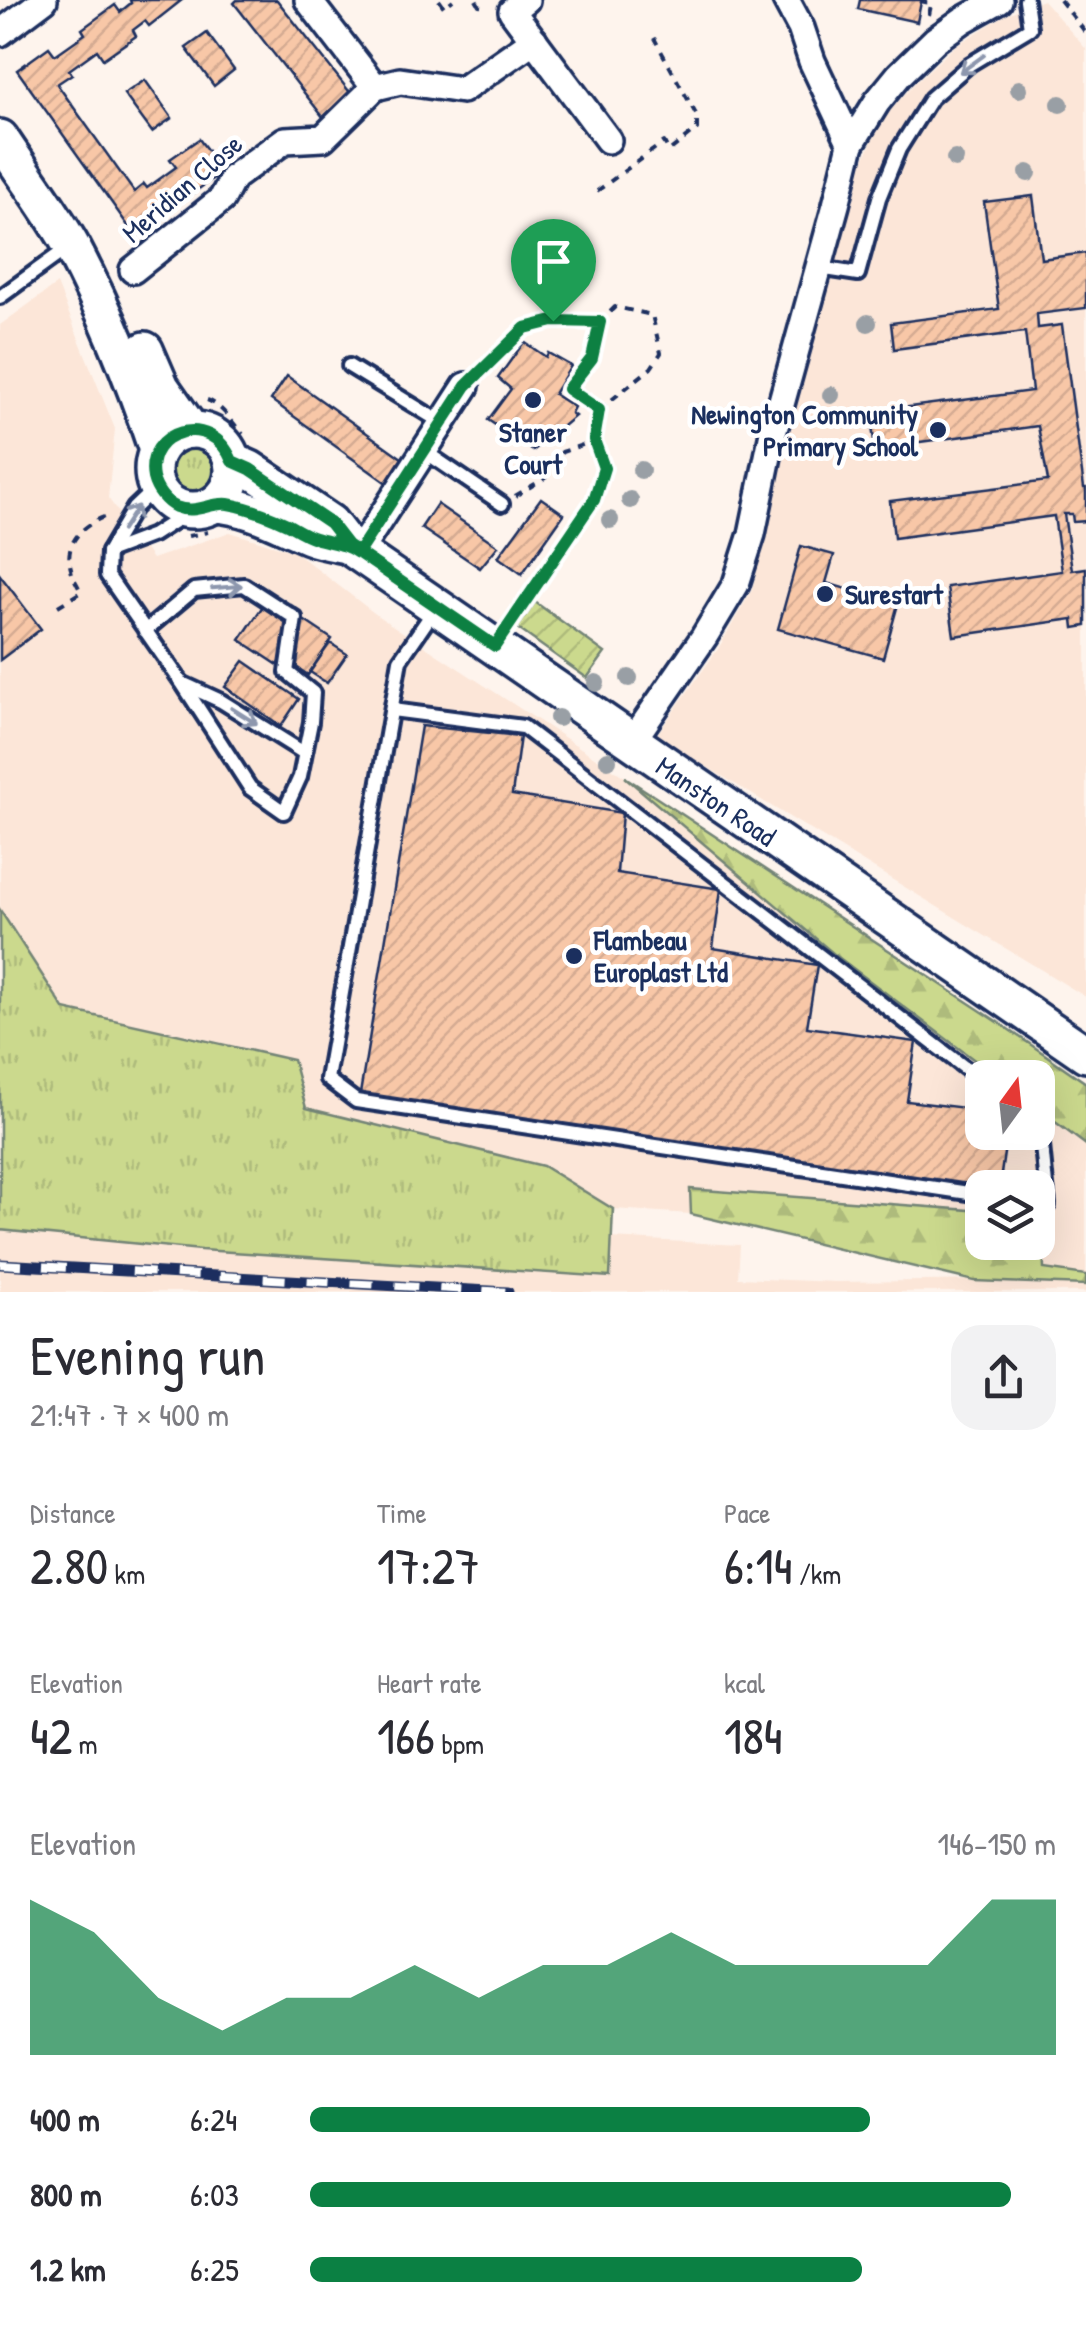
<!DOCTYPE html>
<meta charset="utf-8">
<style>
body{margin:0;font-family:"Patrick Hand",sans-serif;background:#f2f2f3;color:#2b2b33;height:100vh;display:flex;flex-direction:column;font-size:38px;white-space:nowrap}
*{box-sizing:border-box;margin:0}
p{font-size:32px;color:#7c7c81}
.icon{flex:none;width:55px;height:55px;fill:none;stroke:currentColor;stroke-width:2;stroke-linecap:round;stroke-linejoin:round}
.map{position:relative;height:1292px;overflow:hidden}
.panel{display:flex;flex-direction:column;background:#fff;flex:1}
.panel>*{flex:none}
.needle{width:65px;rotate:15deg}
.buttons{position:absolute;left:965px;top:1060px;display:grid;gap:20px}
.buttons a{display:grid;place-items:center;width:90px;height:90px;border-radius:20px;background:#fff;box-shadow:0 10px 40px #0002;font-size:50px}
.pin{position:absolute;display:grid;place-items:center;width:85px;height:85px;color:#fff;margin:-102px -42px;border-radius:50% 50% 50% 0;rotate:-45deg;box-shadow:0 0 10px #0007}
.pin .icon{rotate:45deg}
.round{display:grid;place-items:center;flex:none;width:105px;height:105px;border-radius:30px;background:#f2f2f3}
.head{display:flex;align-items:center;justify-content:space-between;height:170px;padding:0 30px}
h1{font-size:55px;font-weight:600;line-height:75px}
.metrics{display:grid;grid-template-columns:repeat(3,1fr);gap:15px;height:170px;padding:10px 30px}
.metrics div{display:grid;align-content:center}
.metrics b{font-size:50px;font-weight:600}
.metrics small{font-size:28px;font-weight:400}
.metrics p{font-size:28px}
.chart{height:280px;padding:20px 30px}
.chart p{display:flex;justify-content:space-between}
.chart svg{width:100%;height:180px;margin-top:10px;fill:#0b8043;opacity:.7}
ul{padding:0 30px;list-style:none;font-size:32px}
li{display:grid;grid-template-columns:160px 120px 1fr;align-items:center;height:75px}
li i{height:25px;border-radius:12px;background:#0b8043}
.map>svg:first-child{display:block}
</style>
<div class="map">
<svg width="1086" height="1292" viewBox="0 0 1086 1292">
<defs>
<pattern id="grass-tufts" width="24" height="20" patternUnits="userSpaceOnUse" patternTransform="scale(2.5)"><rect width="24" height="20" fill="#cbd98d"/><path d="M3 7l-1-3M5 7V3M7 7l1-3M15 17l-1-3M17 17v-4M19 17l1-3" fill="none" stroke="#aebb7c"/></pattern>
<pattern id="forest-firs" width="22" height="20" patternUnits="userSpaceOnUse" patternTransform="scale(2.5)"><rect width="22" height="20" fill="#cbd98d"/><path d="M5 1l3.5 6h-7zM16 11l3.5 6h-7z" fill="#aebb7c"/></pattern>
<pattern id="garden-furrows" width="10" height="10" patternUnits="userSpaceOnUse" patternTransform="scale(2.5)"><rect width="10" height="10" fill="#cbd98d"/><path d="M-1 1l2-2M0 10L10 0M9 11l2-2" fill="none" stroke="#aebb7c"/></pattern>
<pattern id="building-hatch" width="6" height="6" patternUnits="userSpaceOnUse" patternTransform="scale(2.5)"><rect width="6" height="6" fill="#f8c7a7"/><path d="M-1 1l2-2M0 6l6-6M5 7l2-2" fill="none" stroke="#d4ab92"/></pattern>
</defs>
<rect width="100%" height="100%" fill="#fef4ed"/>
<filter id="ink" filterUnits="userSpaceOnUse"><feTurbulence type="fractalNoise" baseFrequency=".01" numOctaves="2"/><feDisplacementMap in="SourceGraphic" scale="20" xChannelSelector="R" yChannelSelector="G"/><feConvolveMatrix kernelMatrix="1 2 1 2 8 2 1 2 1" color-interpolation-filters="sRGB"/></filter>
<g filter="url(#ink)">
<g fill="#fce6d8">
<polygon points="1043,0 1086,49 1086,997 656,736 718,649 752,590 849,193 881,121 915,83 955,46 1007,14"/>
<polygon points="57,284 115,429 108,498 152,559 230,532 295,552 378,616 625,777 1002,1077 982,1078 982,1132 1038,1132 1038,1106 1086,1144 1086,1275 1044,1269 1043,1216 1038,1215 1038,1188 982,1188 982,1211 691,1189 691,1214 613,1209 543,1166 306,1108 293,1060 64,1009 0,910 0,325"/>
<polygon points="0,1230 201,1250 609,1277 611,1238 740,1245 738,1278 836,1282 1000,1280 1086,1285 1086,1292 0,1292"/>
</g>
<g fill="url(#grass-tufts)" stroke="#738476" stroke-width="2.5">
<circle cx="193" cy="470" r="23"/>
<polygon points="0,910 64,1009 293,1060 306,1108 543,1166 613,1209 610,1277 201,1250 0,1230"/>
</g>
<g fill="url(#forest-firs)" stroke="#738476" stroke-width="2.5">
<polygon points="625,777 998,1022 1086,1083 1086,1145 1038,1109 1038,1078 997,1077 834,954"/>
<polygon points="690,1189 982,1211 982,1242 1038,1242 1038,1215 1042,1215 1044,1269 1086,1275 1086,1285 974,1281 691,1214"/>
</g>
<polygon fill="url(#garden-furrows)" stroke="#738476" stroke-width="2.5" points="535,602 605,653 587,678 517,628"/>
<g fill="url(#building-hatch)" stroke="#1b2f5e" stroke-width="2.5">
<polygon points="130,0 182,0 149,26 145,21 133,30 136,36 103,59 97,50 69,70 72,74 57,84 134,192 144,184 147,188 176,167 170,159 199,139 223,171 192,194 188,188 152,214 158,222 136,237 17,70 49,47 55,55 85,34 82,29 115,5 120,12 131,3"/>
<polygon points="237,0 277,0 356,100 327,122 234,3"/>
<polygon points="860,0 926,0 926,3 921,2 917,22 858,9"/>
<polygon points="207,33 234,70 214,86 186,48"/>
<polygon points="145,80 172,118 152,132 124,94"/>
<polygon points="1033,196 1041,259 1086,253 1086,308 1037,314 1038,328 1062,325 1084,488 1086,488 1086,521 1073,522 1072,514 1064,514 1072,570 1086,568 1086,626 1074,628 1073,619 954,636 947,587 1062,571 1054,516 894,538 890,501 1048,481 1038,426 875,448 870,412 1032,391 1025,332 894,349 891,323 999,309 984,202"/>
<polygon points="524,342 546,357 548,353 571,366 554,394 574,407 571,413 575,416 533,451 488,420 511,389 498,378"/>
<polygon points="287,376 406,461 388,484 271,400"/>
<polygon points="541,498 564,514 522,574 498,557"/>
<polygon points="437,504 498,546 480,568 421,528"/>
<polygon points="801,546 834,555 826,583 898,604 883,658 778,629"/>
<polygon points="0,575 41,629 0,660"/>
<polygon points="269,597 332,639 308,675 283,658 278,665 240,640"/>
<polygon points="330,643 347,654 327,683 310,672"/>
<polygon points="244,661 299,699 281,726 225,687"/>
<polygon points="421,726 520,736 512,795 622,813 617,873 721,889 713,948 817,965 807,1027 916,1042 907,1101 982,1110 982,1132 1007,1132 999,1188 982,1188 982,1192 360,1094"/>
</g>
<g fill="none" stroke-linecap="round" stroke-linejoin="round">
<defs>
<g id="lane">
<polyline points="819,268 858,274 879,198 899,149 931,98 970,64 1030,28 1026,0"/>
<polyline points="0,297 69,247"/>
<polyline points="349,366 442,423"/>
<polyline points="424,451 502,504"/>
<polyline points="108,552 153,535 190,511"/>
<polyline points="435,609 400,660 327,1079 356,1101 982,1195"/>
<polyline points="145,631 194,590 244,585 295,618 287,672 313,693 311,722 300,777 284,812 250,788 182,683 107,575 108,552 134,508 156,487"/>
<polyline points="184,684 221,701 304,753"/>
<polyline points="392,710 523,727 982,1081"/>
<polyline points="1038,1124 1040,1126 1048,1205 1038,1204"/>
</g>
<g id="street">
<polyline points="526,0 512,11 608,140"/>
<polyline points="786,0 801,28 812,61 851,144"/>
<polyline points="0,33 44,0"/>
<polyline points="375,87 400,81 462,90 534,40"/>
<polyline points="133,270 222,199 233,178 238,174 285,140 323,138 375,87 308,0"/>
<polyline points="358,553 466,386"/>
<polyline points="631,743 704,637 736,584 752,534 772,437 836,205 851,144 877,102 899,75 935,40 963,20 999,0"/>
</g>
<g id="secondary">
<path d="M0 138C24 175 52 211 73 249 107 314 134 381 157 450"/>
<polyline points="145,350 161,387 191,430"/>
<circle cx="193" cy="470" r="40"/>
<polyline points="232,461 250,469 330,523 347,545 1086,1054"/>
<path d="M215 504C249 506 278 523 309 536 319 540 330 542 341 544"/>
</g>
</defs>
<use href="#lane" stroke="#1b2f5e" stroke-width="20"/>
<use href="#street" stroke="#1b2f5e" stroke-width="32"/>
<use href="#secondary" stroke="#1b2f5e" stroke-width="42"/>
<g stroke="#1b2f5e" stroke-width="4" stroke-dasharray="8 8" stroke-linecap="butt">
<polyline points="439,0 444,7 453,0"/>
<polyline points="476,0 479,5 488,6"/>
<polyline points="1060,0 1086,33"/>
<polyline points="929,15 932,0"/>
<polyline points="597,191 664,142 669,151 697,129 697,116 654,38"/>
<polyline points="483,369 525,328 553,321 600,322"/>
<path d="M207 400C222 405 232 423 243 434"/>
<polyline points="515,496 545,478 562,452 594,441"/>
<polyline points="188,536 208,532"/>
<path d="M58 606 81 592C78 585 72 577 71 569 63 542 84 524 107 516"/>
<polyline points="512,621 594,500 603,467 594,441 599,410 651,368 661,353 652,315 615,307 600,322 592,358 568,389 599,410"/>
</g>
<use href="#lane" stroke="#fff" stroke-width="12"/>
<use href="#street" stroke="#fff" stroke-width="25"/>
<use href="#secondary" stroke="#fff" stroke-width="35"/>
<defs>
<polyline id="rail" points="0,1264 508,1292"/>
</defs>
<use href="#rail" stroke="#1b2f5e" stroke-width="11"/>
<use href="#rail" stroke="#fff" stroke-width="8" stroke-dasharray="22" stroke-linecap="butt"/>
</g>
<g fill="#999fa5">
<circle cx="1019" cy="89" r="9"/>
<circle cx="1060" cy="104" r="9"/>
<circle cx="955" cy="159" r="9"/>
<circle cx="1028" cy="173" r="9"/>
<circle cx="868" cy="323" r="9"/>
<circle cx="831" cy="395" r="9"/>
<circle cx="641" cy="470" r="9"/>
<circle cx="630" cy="500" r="9"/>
<circle cx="610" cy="520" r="9"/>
<circle cx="629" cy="678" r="9"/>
<circle cx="596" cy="683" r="9"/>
<circle cx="558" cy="718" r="9"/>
<circle cx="608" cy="760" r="9"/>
</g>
<defs><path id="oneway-shaft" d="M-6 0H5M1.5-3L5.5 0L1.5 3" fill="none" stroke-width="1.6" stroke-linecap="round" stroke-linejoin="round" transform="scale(2.5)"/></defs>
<g stroke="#8d97ae">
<use href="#oneway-shaft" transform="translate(972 64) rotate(144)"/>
<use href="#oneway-shaft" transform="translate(130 518) rotate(-57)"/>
<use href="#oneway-shaft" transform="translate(227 587) rotate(-5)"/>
<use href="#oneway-shaft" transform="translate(244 716) rotate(32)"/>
</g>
</g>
<g fill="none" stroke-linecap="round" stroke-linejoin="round" filter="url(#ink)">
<defs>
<path id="route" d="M553 321 525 328 466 386 358 553C344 543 330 543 315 538 305 535 296 529 287 524 270 516 247 507 228 504 210 502 195 515 176 507 165 502 156 490 153 478 144 431 211 409 232 461L250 469 330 523 347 545 495 646 594 500 604 468 594 440 599 410 568 389 592 358 600 322 553 321"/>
</defs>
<use href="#route" stroke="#fff" stroke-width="20"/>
<use href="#route" stroke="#0b8043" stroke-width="12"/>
</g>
<g fill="#1b2f5e" stroke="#fff" stroke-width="4">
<circle cx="533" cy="400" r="10"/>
<circle cx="938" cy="430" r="10"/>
<circle cx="825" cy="594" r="10"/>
<circle cx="574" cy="956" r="10"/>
</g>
<g text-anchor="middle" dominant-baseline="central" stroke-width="9" stroke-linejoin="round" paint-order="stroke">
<g font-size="28" fill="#1b2f5e" stroke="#fff">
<text transform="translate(182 188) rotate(-41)">Meridian Close</text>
<text transform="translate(716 801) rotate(34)">Manston Road</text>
</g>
<g font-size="28" font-weight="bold" fill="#1b2f5e" stroke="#fff" text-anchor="start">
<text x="918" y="414" text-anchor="end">Newington Community<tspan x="918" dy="32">Primary School</tspan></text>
<text x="533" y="432" text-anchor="middle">Staner<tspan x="533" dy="32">Court</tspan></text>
<text x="845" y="594">Surestart</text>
<text x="594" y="940">Flambeau<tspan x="594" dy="32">Europlast Ltd</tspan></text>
</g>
</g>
</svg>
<div class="buttons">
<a><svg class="needle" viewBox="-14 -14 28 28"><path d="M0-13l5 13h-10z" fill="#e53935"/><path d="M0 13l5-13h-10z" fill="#7c7c81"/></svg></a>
<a><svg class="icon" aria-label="layers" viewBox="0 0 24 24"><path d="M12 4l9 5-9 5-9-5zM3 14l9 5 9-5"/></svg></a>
</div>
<div class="pin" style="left:553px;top:321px;background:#1e9e55"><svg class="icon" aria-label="arrive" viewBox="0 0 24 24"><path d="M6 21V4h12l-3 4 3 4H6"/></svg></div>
</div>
<section class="panel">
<div class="head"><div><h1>Evening run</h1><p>21:47 · 7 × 400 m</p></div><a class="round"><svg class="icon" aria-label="share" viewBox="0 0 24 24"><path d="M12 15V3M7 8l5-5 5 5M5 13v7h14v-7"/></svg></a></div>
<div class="metrics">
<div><p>Distance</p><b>2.80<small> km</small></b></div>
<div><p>Time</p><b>17:27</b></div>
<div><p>Pace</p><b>6:14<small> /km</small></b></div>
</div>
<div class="metrics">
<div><p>Elevation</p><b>42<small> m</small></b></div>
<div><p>Heart rate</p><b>166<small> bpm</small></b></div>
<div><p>kcal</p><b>184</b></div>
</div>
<div class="chart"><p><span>Elevation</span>146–150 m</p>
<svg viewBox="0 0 160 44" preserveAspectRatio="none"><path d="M0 44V6L10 14L20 30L30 38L40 30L50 30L60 22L70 30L80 22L90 22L100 14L110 22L120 22L130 22L140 22L150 6L160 6V44z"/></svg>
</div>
<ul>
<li><b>400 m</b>6:24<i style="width:75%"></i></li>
<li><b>800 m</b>6:03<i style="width:94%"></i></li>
<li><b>1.2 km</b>6:25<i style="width:74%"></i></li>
</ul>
</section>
